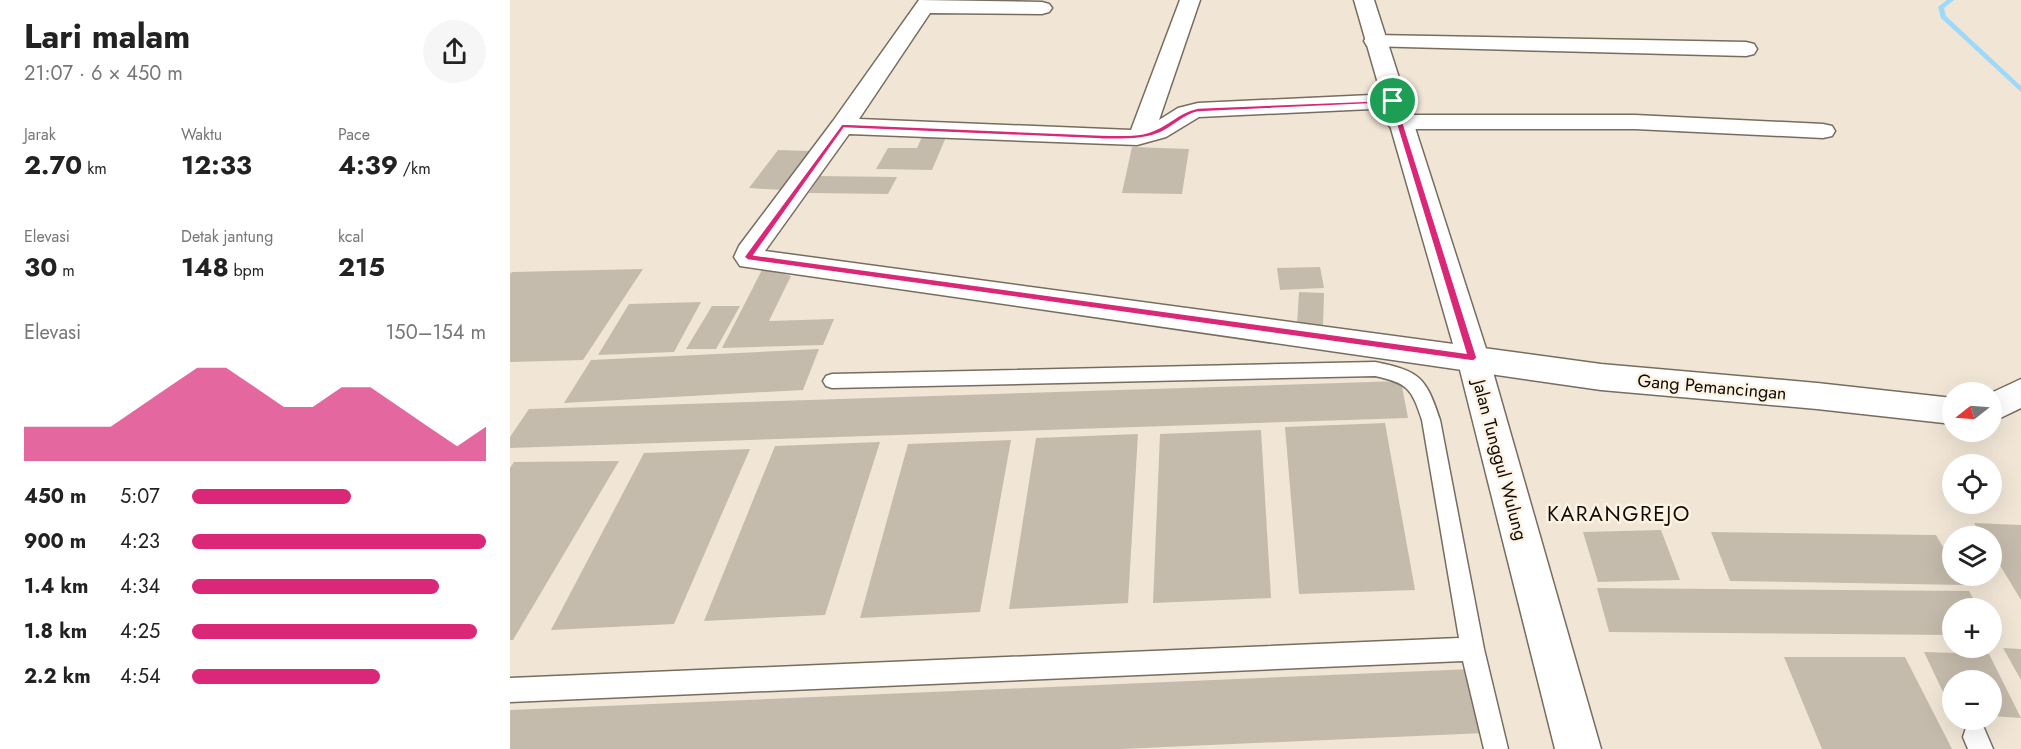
<!DOCTYPE html>
<html lang="id">
<meta charset="utf-8">
<style>
body{margin:0;font-family:Jost,sans-serif;background:#f6f6f6;color:#222;height:100vh;display:flex;flex-direction:column;font-size:22px;white-space:nowrap}
*{box-sizing:border-box;margin:0}
p{font-size:20px;color:#767676}
.icon{flex:none;width:33px;height:33px;fill:none;stroke:currentColor;stroke-width:2;stroke-linecap:round;stroke-linejoin:round}
.map{position:relative;flex:1;overflow:hidden}
.details{display:flex;flex-direction:column;background:#fff;width:510px}
.details>*{flex:none}
.needle{width:39px;rotate:253deg}
.controls{position:absolute;left:1432px;top:382px;display:grid;gap:12px}
.controls a{display:grid;place-items:center;width:60px;height:60px;border-radius:50%;background:#fff;box-shadow:0 6px 24px #0002;font-size:30px}
.pin{position:absolute;display:grid;place-items:center;width:51px;height:51px;color:#fff;margin:-26px;border:3px solid #fff;border-radius:50%;box-shadow:0 2px 6px #0007}
.round{display:grid;place-items:center;flex:none;width:63px;height:63px;border-radius:32px;background:#f6f6f6}
.headline{display:flex;align-items:center;justify-content:space-between;height:102px;padding:0 24px}
h1{font-size:33px;font-weight:700;line-height:45px}
.figures{display:grid;grid-template-columns:repeat(3,1fr);gap:9px;height:102px;padding:6px 24px}
.figures div{display:grid;align-content:center}
.figures b{font-size:26px;font-weight:700}
.figures small{font-size:16px;font-weight:400}
.figures p{font-size:16px}
.chart{height:168px;padding:12px 24px}
.chart p{display:flex;justify-content:space-between}
.chart svg{width:100%;height:108px;margin-top:6px;fill:#db2777;opacity:.7}
ul{padding:0 24px;list-style:none;font-size:20px}
li{display:grid;grid-template-columns:96px 72px 1fr;align-items:center;height:45px}
li i{height:15px;border-radius:8px;background:#db2777}
main{display:flex;flex:1;min-height:0}
.map>svg:first-child{display:block}
</style>
<main>
<section class="details">
<div class="headline"><div><h1>Lari malam</h1><p>21:07 · 6 × 450 m</p></div><a class="round"><svg class="icon" aria-label="share" viewBox="0 0 24 24"><path d="M12 15V3M7 8l5-5 5 5M5 13v7h14v-7"/></svg></a></div>
<div class="figures">
<div><p>Jarak</p><b>2.70<small> km</small></b></div>
<div><p>Waktu</p><b>12:33</b></div>
<div><p>Pace</p><b>4:39<small> /km</small></b></div>
</div>
<div class="figures">
<div><p>Elevasi</p><b>30<small> m</small></b></div>
<div><p>Detak jantung</p><b>148<small> bpm</small></b></div>
<div><p>kcal</p><b>215</b></div>
</div>
<div class="chart"><p><span>Elevasi</span>150–154 m</p>
<svg viewBox="0 0 160 44" preserveAspectRatio="none"><path d="M0 44V30L10 30L20 30L30 30L40 22L50 14L60 6L70 6L80 14L90 22L100 22L110 14L120 14L130 22L140 30L150 38L160 30V44z"/></svg>
</div>
<ul>
<li><b>450 m</b>5:07<i style="width:54%"></i></li>
<li><b>900 m</b>4:23<i style="width:100%"></i></li>
<li><b>1.4 km</b>4:34<i style="width:84%"></i></li>
<li><b>1.8 km</b>4:25<i style="width:97%"></i></li>
<li><b>2.2 km</b>4:54<i style="width:64%"></i></li>
</ul>
</section>
<div class="map">
<svg width="1511" height="749" viewBox="0 0 1511 749">
<rect width="100%" height="100%" fill="#f1e6d6"/>
<g fill="none" stroke-linecap="round" stroke-linejoin="round">
<polygon fill="#9cd9fb" fill-rule="evenodd" points="1437,0 1444,0 1434,8 1436,16 1511,86 1511,92 1431,18 1428,7"/>
</g>
<g fill="#c5bbac">
<polygon points="412,137 436,137 422,170 366,169 378,148 407,148"/>
<polygon points="622,147 679,149 672,194 612,193"/>
<polygon points="268,150 300,151 272,190 239,188"/>
<polygon points="310,176 387,177 378,194 299,193"/>
<polygon points="810,267 814,288 770,290 767,268"/>
<polygon points="253,268 281,276 259,321 324,319 313,345 212,348"/>
<polygon points="133,269 73,360 0,362 0,274 2,272"/>
<polygon points="789,292 814,293 813,326 787,325"/>
<polygon points="191,302 164,352 88,355 119,304"/>
<polygon points="202,306 230,306 206,349 176,349"/>
<polygon points="309,349 293,390 54,403 81,360"/>
<polygon points="891,381 898,418 0,448 0,437 19,409"/>
<polygon points="875,423 905,590 789,594 775,427"/>
<polygon points="751,430 761,598 643,603 650,434"/>
<polygon points="628,434 618,603 499,609 526,438"/>
<polygon points="501,440 470,612 350,618 398,444"/>
<polygon points="370,442 315,615 194,621 265,446"/>
<polygon points="240,449 164,624 41,630 134,453"/>
<polygon points="109,461 3,640 0,640 0,468 4,462"/>
<polygon points="1464,523 1511,525 1511,600 1482,552 1482,537 1473,537"/>
<polygon points="1151,530 1170,580 1088,582 1073,532"/>
<polygon points="1201,532 1426,535 1443,564 1443,576 1450,576 1455,585 1220,581"/>
<polygon points="1087,588 1459,591 1469,609 1443,609 1443,635 1099,632"/>
<polygon points="1493,648 1511,649 1511,680"/>
<polygon points="1414,652 1479,654 1511,718 1482,716 1482,681 1443,681 1443,713"/>
<polygon points="1274,657 1395,657 1442,749 1312,749"/>
<polygon points="962,669 975,733 611,749 0,749 0,710"/>
</g>
<g fill="none" stroke-linecap="round" stroke-linejoin="round">
<defs>
<g id="lane">
<path d="M865 362C910 371 916 377 930 420L974 649 998 749H974L953 661 0 702V678L949 638 912 420C902 389 898 383 865 376L322 388 316 386 313 381 316 376 322 374Z"/>
<polygon points="1465,725 1474,728 1483,749 1458,749 1453,737 1456,728"/>
</g>
<g id="street">
<polygon points="409,0 532,2 539,4 542,8 539,12 532,14 420,13 349,119 621,130 670,0 690,0 649,120 668,108 688,103 883,94 891,96 895,101 891,106 883,108 689,117 656,137 627,145 339,134 255,251 1091,364 1307,383 1443,398 1443,424 1307,409 1091,390 230,266 224,257 229,246 323,121"/>
<polygon points="865,35 1236,42 1244,44 1247,49 1244,54 1236,56 857,46 854,41 857,36"/>
<polygon points="889,115 1125,115 1313,124 1322,126 1325,131 1322,136 1313,138 1125,129 889,129 880,127 877,122 880,117"/>
<polygon points="1511,379 1511,408 1482,422 1481,393"/>
</g>
<polygon id="secondary" points="844,0 864,0 979,358 1091,749 1045,749 947,358"/>
</defs>
<use href="#lane" stroke="#776d5f" stroke-width="3"/>
<use href="#street" stroke="#776d5f" stroke-width="3"/>
<use href="#secondary" stroke="#776d5f" stroke-width="3"/>
<use href="#lane" fill="#fff" fill-rule="evenodd"/>
<use href="#street" fill="#fff" fill-rule="evenodd"/>
<use href="#secondary" fill="#fff" fill-rule="evenodd"/>
</g>
<path fill="#db2777" stroke="#fff" stroke-width="1.5" fill-rule="evenodd" d="M886 100 967 358 963 361 238 260 234 257 332 124 591 135C607 135 627 137 642 131 660 125 668 112 688 108ZM880 103 956 353 244 255 334 128 591 139C609 139 629 141 647 134 662 129 672 115 688 112Z"/>
<g text-anchor="middle" dominant-baseline="central" stroke-width="5" stroke-linejoin="round" paint-order="stroke">
<g font-size="18" fill="#0f0c07" stroke="#fef3e3">
<text transform="translate(1202 387) rotate(5)">Gang Pemancingan</text>
<text transform="translate(990 460) rotate(75)">Jalan Tunggul Wulung</text>
</g>
<g font-size="21" letter-spacing="1.5" fill="#0f0c07" stroke="#fef3e3">
<text x="1109" y="514">KARANGREJO</text>
</g>
</g>
</svg>
<div class="controls">
<a><svg class="needle" viewBox="-14 -14 28 28"><path d="M0-13l5 13h-10z" fill="#e53935"/><path d="M0 13l5-13h-10z" fill="#767676"/></svg></a>
<a><svg class="icon" aria-label="locate" viewBox="0 0 24 24"><circle cx="12" cy="12" r="6"/><path d="M12 2v4M12 18v4M2 12h4M18 12h4"/></svg></a>
<a><svg class="icon" aria-label="layers" viewBox="0 0 24 24"><path d="M12 4l9 5-9 5-9-5zM3 14l9 5 9-5"/></svg></a>
<a>+</a>
<a>−</a>
</div>
<div class="pin" style="left:883px;top:101px;background:#1e9e55"><svg class="icon" aria-label="arrive" viewBox="0 0 24 24"><path d="M6 21V4h12l-3 4 3 4H6"/></svg></div>
</div>
</main>
